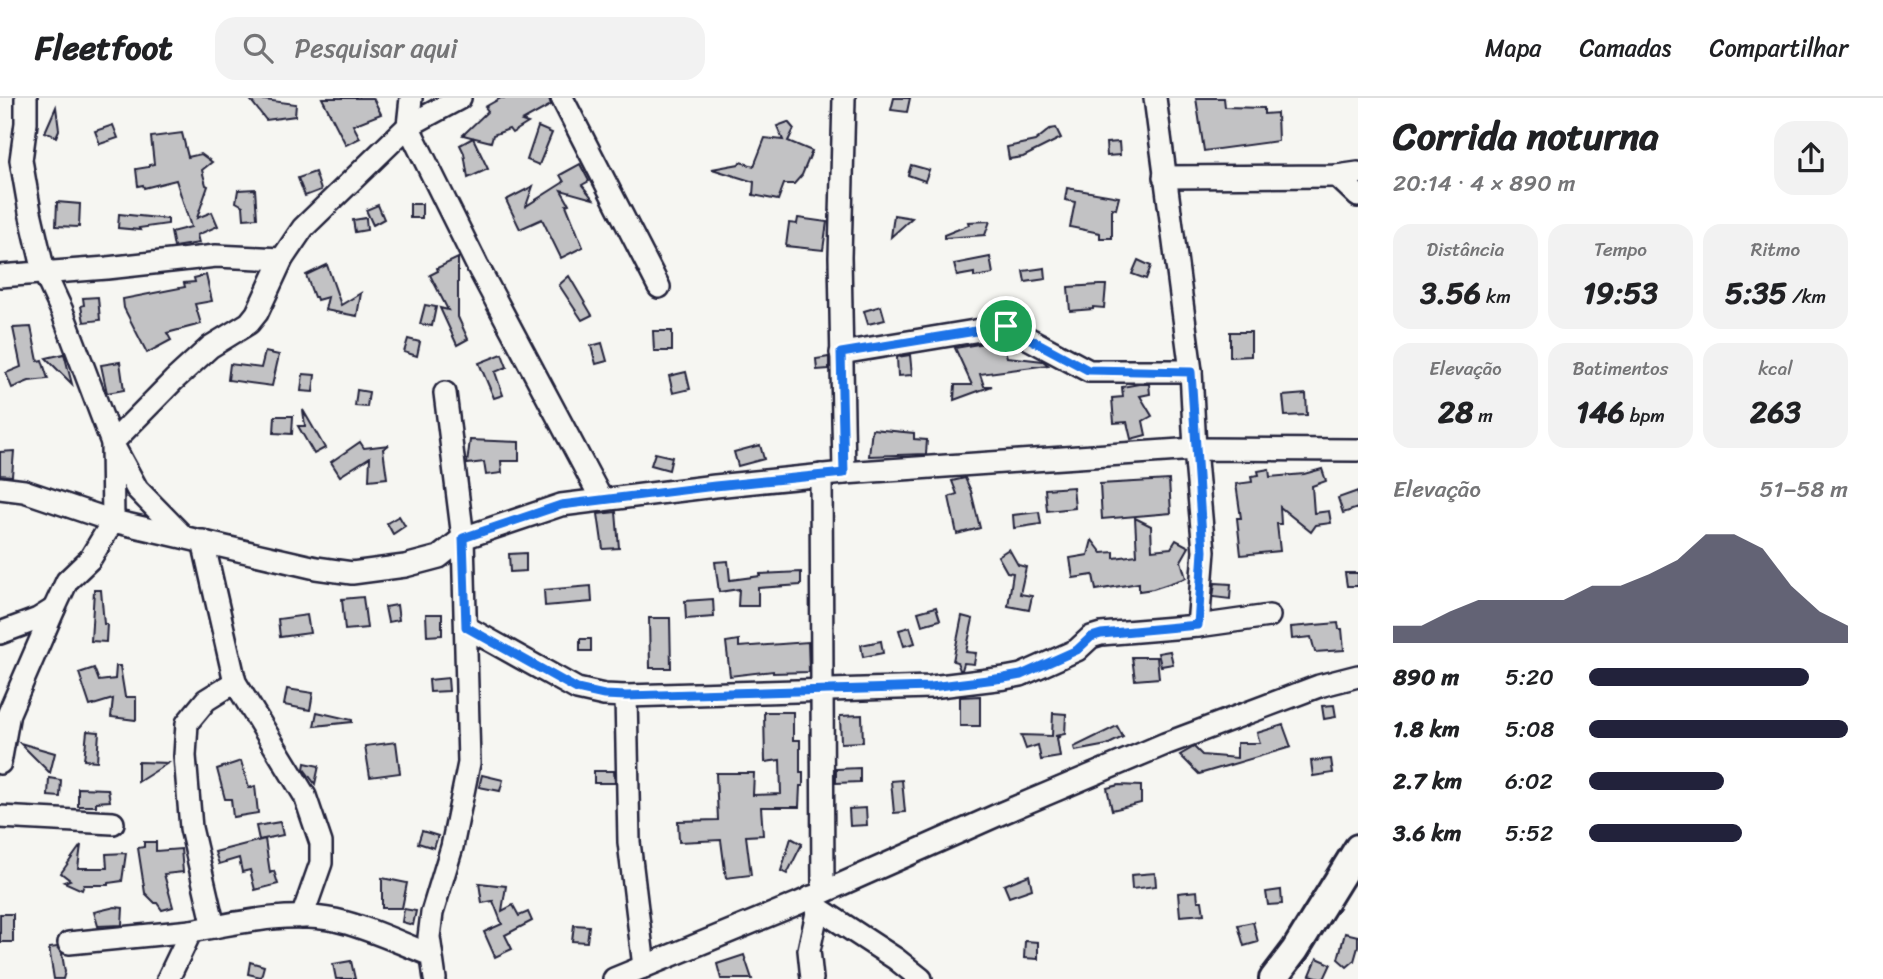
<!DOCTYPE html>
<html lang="pt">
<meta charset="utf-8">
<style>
body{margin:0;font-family:Sriracha,sans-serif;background:#f2f2f2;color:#202124;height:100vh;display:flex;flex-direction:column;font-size:26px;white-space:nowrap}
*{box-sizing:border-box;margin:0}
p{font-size:23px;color:#757577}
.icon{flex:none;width:38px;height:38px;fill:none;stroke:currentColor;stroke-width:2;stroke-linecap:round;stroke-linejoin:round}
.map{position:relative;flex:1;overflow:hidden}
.side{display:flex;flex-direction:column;background:#fff;width:525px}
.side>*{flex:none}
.pin{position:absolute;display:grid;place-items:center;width:60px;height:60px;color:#fff;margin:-30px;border:4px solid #fff;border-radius:50%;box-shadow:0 2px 7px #0007}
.round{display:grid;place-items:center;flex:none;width:74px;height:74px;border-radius:21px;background:#f2f2f2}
.headline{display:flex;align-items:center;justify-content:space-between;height:119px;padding:0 35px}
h1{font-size:38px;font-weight:700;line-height:52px}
.stats{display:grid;grid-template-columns:repeat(3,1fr);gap:10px;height:119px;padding:7px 35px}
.stats div{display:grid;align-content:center;border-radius:18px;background:#f2f2f2;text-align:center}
.stats b{font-size:30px;font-weight:700}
.stats small{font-size:19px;font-weight:400}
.stats p{font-size:19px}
.chart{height:196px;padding:14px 35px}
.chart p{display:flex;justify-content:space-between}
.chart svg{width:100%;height:126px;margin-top:7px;fill:#22223b;opacity:.7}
ul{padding:0 35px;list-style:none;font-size:23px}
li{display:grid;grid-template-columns:112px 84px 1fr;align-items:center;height:52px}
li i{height:18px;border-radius:9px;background:#22223b}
header{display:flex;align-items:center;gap:42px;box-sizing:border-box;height:98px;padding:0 35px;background:#fff;border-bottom:2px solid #e0e0e0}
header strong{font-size:33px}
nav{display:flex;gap:38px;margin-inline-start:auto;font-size:24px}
.search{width:490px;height:63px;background:#f2f2f2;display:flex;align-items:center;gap:18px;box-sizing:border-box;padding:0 24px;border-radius:21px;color:#757577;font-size:26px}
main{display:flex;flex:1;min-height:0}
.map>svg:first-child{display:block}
</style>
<header>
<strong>Fleetfoot</strong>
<div class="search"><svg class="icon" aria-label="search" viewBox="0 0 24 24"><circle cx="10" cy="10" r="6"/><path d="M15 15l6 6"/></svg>Pesquisar aqui</div>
<nav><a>Mapa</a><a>Camadas</a><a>Compartilhar</a></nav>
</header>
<main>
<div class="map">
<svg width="1358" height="881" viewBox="0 0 1358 881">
<rect width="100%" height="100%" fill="#f6f6f2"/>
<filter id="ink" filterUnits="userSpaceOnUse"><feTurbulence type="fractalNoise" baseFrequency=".0143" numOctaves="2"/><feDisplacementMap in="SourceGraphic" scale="14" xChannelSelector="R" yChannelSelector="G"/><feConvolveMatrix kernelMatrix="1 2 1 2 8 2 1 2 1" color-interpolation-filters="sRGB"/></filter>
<g filter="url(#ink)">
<g fill="#c2c2c4" stroke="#22223b" stroke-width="2">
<polygon points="249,0 296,6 295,18 266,22"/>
<polygon points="322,0 373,0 381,16 353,27 360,40 346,47"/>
<polygon points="501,0 549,0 551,7 522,23 528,25 512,35 509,31 493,37 491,44 463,37 488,13 485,9"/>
<polygon points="894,0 910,0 907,14 891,12"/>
<polygon points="1196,0 1224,0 1225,9 1264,10 1264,16 1277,15 1278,43 1204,53"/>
<polygon points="56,9 59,32 56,39 45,34"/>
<polygon points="788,24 794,31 788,43 812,53 802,77 794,86 784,86 778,102 753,97 754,84 712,71 739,66 740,64 754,68 765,40 783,42 777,28"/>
<polygon points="113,27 118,40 100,46 95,33"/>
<polygon points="538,29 552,35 539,67 527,62"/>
<polygon points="1056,30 1061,40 1023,59 1009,61 1007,49 1035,43 1050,31"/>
<polygon points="182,35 188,59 201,56 212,64 202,72 206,87 208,88 197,120 212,114 218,128 197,137 199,145 174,149 171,134 191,129 176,82 144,90 143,87 138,88 136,71 149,69 149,67 154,66 151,39"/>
<polygon points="473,40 488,71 468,80 464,55 460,47"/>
<polygon points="1119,44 1120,57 1107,58 1106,45"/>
<polygon points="580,66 589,83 582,87 593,101 561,92 569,106 566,107 583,149 561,160 542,121 520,131 506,102 533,88 526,108 564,84 560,77"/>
<polygon points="911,67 929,72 925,83 908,77"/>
<polygon points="315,74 321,92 305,98 298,80"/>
<polygon points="1067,90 1119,99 1116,111 1112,110 1112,140 1100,140 1100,135 1070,129 1075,104 1065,102"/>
<polygon points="255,91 257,120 244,121 243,108 236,104 238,92"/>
<polygon points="57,104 80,106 79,129 56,128"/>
<rect x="410" y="106" width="12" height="14"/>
<polygon points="378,107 384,121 373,127 366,112"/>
<polygon points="119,116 168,121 168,126 139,130 140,132 118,130"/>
<polygon points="894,117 912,120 891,139"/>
<polygon points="366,120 367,132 355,134 353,122"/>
<polygon points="798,120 827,124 823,152 786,148 789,125 797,126"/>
<polygon points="990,123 985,137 944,140 944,137 969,127 968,124"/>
<polygon points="990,159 993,176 974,179 974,175 957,178 954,166"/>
<polygon points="458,160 458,219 468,241 457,247 440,210 448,212 430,177 438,173 437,170"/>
<polygon points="1138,162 1151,168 1146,181 1132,176"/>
<polygon points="327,167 341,207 361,195 357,218 325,212 328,199 317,202 316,199 314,199 306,177"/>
<polygon points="1045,170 1046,181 1025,184 1023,173"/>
<polygon points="206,177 212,203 195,206 201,226 167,235 171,242 147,255 124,210 123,201 185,189 184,185 195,184 194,180"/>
<polygon points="569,178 592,217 582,222 559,187"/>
<polygon points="1099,187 1106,187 1104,210 1093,209 1093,211 1070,213 1068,189"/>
<polygon points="98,199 100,222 84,224 81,208 84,207 83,200"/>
<polygon points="425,207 436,209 432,228 420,226"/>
<polygon points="881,208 885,222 868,226 864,213"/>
<polygon points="31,229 38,263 42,262 48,281 29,283 12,290 6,275 21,269 13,230"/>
<polygon points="653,233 672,233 672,253 654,253"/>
<polygon points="1230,234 1251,234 1251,258 1230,259"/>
<polygon points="408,241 420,244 417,258 404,254"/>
<polygon points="1002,242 1007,259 1043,263 1048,267 980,276 984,288 992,288 954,302 955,287 972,287 955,250"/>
<polygon points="602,245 607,263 596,266 591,248"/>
<polygon points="265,254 279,257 272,288 228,282 230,266 261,270"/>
<polygon points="64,256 65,259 72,286 46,260"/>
<polygon points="502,256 507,269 495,274 503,297 494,300 479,265"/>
<polygon points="910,257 912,277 898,278 897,259"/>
<polygon points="829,259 829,271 817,272 816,261"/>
<polygon points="120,264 124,292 107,295 101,267"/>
<polygon points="686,274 690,291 673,295 669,278"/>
<polygon points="303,276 315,277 313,294 301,293"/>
<polygon points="1139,286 1149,286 1150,296 1140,298 1152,318 1143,323 1146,337 1131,341 1127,324 1114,325 1112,300 1123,299 1122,289"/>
<polygon points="357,292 369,294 367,309 355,308"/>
<polygon points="1306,296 1307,317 1285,318 1283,298"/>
<polygon points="303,312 325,350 314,356 298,328 305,328"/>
<polygon points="275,318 293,318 292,336 274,335"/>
<polygon points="872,331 914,335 914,341 927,342 926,356 869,358"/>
<polygon points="470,342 519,344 519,363 501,363 502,375 486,377 484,364 467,366"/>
<polygon points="360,344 364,350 389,347 383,351 387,380 369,382 370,359 340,378 331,364"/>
<polygon points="760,347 764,361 738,368 734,354"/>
<polygon points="14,353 12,378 0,377 0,354"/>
<polygon points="655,355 672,359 669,372 651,367"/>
<polygon points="1269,371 1270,379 1304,376 1322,371 1326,383 1312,388 1314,415 1329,413 1331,425 1316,427 1311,434 1280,409 1281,426 1277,426 1280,453 1241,457 1237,420 1241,420 1236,386 1252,384 1251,378 1259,377 1258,373"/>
<polygon points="965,380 971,393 980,430 957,436 949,399 957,396 952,383"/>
<polygon points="1169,382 1171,415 1102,421 1100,386"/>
<polygon points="1073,389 1075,410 1047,413 1045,391"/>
<polygon points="1358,393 1358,410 1343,415 1338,400"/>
<polygon points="616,414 619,450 603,451 598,416"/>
<polygon points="1039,414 1041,426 1014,430 1013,417"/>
<polygon points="399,418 405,428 393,436 387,425"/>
<polygon points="1135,420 1151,428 1152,452 1171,450 1176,442 1189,449 1181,463 1186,480 1153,491 1139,493 1139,485 1096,492 1093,477 1073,480 1070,460 1088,457 1092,442 1102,455 1114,454 1114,460 1137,457"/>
<polygon points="1009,451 1018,467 1026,469 1020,496 1032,498 1029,512 1008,508 1013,475 1007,474 998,458"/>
<polygon points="526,455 526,473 510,474 509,456"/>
<polygon points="728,463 730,482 760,478 760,476 801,474 801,487 758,490 758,508 738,508 739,491 719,494 715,464"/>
<polygon points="1345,475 1358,475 1358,488 1347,488"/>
<polygon points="1215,485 1231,486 1230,501 1213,499"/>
<polygon points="591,488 592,504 545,508 544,492"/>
<polygon points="94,492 101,492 104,526 107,526 106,544 91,543"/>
<polygon points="363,499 367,530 345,532 342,501"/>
<polygon points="713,501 714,519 686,521 685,503"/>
<polygon points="397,507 399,522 388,524 385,509"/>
<polygon points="936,509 940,522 922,527 918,514"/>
<polygon points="426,516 442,516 442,537 427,538"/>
<polygon points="307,517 310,535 280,539 278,521"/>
<polygon points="962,518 973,521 966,554 976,555 974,566 964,565 962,572 960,572 957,564 953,563"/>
<polygon points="649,520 670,520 671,570 650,570"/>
<polygon points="1338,525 1339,531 1342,531 1344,552 1315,554 1311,539 1292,541 1291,529"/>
<polygon points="910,529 915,545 904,548 899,532"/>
<rect x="580" y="541" width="11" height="12"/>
<polygon points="739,542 739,549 808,544 809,574 773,575 773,573 730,578 726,544"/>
<polygon points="881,543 883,555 863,559 861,547"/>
<polygon points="1170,553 1173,566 1161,568 1158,555"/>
<polygon points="1132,559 1157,559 1159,580 1135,582"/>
<polygon points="116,568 120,568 125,599 136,599 136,622 111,619 113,601 90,608 79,575 94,570 99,583 115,581"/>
<polygon points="448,580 449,593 430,594 429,582"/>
<polygon points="287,591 313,595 310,612 284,607"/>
<polygon points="980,598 980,628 960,628 960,599"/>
<polygon points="1334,607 1336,619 1324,621 1322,608"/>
<polygon points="317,614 352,622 352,624 314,628"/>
<polygon points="764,614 793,614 793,642 800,642 800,674 803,674 803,688 800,688 799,709 761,709 763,737 746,738 751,777 726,780 721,742 679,744 678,723 718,722 716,675 754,675 753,697 781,696 780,662 765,664"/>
<polygon points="1053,615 1066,616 1065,636 1055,638 1061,638 1057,640 1060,659 1041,662 1038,647 1026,651 1021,637 1052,638"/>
<polygon points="862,617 863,644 841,645 840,618"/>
<polygon points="1283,627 1291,649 1199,676 1180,657 1194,649 1202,657 1237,660 1237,645 1260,645 1257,635"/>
<polygon points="1117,628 1123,639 1107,647 1075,653 1074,649"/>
<polygon points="87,633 99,634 97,663 84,662"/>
<polygon points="396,644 400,675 370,679 365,648"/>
<polygon points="20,645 55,655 50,675"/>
<polygon points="1331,661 1333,675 1313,678 1311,663"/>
<polygon points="241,663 249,690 255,688 258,715 233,719 231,701 225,701 217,671"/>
<polygon points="138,664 168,665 138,684"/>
<polygon points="305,665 319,668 315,686 304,671"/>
<polygon points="860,670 860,684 836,685 836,671"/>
<polygon points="594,673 614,673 615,685 594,685"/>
<polygon points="482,677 503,682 500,693 479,689"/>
<polygon points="49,680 61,682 60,699 48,698"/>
<polygon points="902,682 905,714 894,715 891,683"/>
<polygon points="1119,687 1141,688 1141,705 1112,712 1107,690"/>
<polygon points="78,690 108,691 110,703 96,704 96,708 78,708"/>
<polygon points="866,710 867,727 850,728 849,711"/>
<polygon points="280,724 283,737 259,742 256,728"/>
<polygon points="422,733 438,738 434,750 418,745"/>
<polygon points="791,740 802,746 787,776 781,773"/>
<polygon points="265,741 270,775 274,773 278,786 255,792 250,772 242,774 239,760 219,766 215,754"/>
<polygon points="144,744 156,744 156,753 181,751 183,774 164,776 173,809 162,812 157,805 155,805 145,795 138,750 144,749"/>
<polygon points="81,747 78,770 107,770 106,756 126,755 122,783 108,785 108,787 84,787 82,792 64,784 70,782 61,775"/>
<polygon points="1155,775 1156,788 1132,791 1131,777"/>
<polygon points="1029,777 1032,791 1009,799 1004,787"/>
<polygon points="382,780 407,785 402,810 382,810"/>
<polygon points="479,785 506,788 502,813 513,807 519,818 528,814 532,823 505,837 512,851 495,859 484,834 502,826 493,803 482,805"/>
<polygon points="1281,792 1282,806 1268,807 1266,794"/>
<polygon points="1197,793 1198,803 1202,803 1204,816 1180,818 1178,795"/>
<polygon points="115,809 123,810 122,827 98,828 94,814"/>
<polygon points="404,811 416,813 413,827 402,824"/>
<rect x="0" y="816" width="13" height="28"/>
<polygon points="1253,824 1258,844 1244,848 1238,827"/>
<polygon points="574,827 589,828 587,844 572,843"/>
<polygon points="1345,835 1358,838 1358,849 1354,863 1347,869 1338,861"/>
<polygon points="1025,843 1038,844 1038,861 1024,860"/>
<polygon points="57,849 62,856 65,874 63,881 54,881 49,850"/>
<polygon points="744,857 752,881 721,881 717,866"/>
<polygon points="1317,860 1331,866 1324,881 1310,877"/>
<polygon points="351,863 355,881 336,881 333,866"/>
<polygon points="250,864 264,868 261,879 248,876"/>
</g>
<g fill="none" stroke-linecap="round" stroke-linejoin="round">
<defs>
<g id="minor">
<polyline points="411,0 408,28 477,167 602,402"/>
<polyline points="562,0 659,189"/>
<polyline points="844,0 840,159 844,375"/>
<polyline points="1155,0 1191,273 1195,351 1204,453 1198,528"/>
<polyline points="1337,78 1358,98"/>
<polyline points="1164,79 1337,78 1358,75"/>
<polyline points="0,178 107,170 216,158 282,161"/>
<polyline points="841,255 1005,228 1089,273 1191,273"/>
<polyline points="821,377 823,793"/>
<polyline points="0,390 24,393 113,423 316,470 352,475 405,468 439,459 463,440 561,407 715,388 844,375 1195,351 1358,352"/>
<polyline points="181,436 137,391 112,345 174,282 210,249 249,225 257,215 282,161 303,130 408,28 460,0"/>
<polyline points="203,443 235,584 305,698 321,745 321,765 302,819"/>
<polyline points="466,529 577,591 604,597 626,598 931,589 1005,580 1021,577 1077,552 1091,539 1101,536 1198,528 1269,518"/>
<polyline points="0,535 38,521 54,511"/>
<polyline points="626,598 629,744 644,869"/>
<polyline points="0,665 9,615 54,511 67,483 90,461 113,423 112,345 62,213 44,174 30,114 21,62 26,25 26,0"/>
<polyline points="0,719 113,725"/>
<polyline points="811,799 818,810 896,861 921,881"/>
<polyline points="214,829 191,730 185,658 187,625 206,602 235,584"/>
<polyline points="69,845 191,833"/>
<path d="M168 881 191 833C237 825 287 813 335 822 367 829 400 845 431 857"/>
<polyline points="435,881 429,839 432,815 452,749 469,665 463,440 445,295"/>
<polyline points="614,881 799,805 1002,715 1165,646 1319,588 1358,578"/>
<polyline points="812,881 809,852 818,810"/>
</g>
<polyline id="major" points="1273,881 1295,852 1358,750"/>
</defs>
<use href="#minor" stroke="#22223b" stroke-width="26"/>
<use href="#major" stroke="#22223b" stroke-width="32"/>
<use href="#minor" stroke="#f6f6f2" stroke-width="21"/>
<use href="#major" stroke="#f6f6f2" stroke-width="26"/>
</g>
</g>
<g fill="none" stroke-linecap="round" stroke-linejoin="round" filter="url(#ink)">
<defs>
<polygon id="route" points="1006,228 1088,272 1191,274 1203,453 1198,527 1101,536 1091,539 1077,552 1021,577 1004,580 931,589 626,598 604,597 577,591 466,529 463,440 561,407 715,388 844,375 841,255"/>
</defs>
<use href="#route" stroke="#fff" stroke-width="14"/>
<use href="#route" stroke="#1a73e8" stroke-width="9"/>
</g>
</svg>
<div class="pin" style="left:1006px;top:228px;background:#1e9e55"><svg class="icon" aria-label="arrive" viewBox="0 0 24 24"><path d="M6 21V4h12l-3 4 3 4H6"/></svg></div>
</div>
<section class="side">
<div class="headline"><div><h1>Corrida noturna</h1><p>20:14 · 4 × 890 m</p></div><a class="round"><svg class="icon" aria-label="share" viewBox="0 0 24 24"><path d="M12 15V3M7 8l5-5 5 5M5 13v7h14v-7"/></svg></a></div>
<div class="stats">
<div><p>Distância</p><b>3.56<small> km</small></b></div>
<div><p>Tempo</p><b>19:53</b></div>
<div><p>Ritmo</p><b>5:35<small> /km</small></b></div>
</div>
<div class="stats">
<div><p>Elevação</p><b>28<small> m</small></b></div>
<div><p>Batimentos</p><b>146<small> bpm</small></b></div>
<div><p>kcal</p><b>263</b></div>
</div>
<div class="chart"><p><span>Elevação</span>51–58 m</p>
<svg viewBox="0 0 160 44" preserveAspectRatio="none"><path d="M0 44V38L10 38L20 33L30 29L40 29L50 29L60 29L70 24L80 24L90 20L100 15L110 6L120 6L130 11L140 24L150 33L160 38V44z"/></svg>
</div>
<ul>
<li><b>890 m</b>5:20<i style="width:85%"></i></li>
<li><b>1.8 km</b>5:08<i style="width:100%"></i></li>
<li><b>2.7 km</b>6:02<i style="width:52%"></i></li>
<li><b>3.6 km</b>5:52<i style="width:59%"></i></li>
</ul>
</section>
</main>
